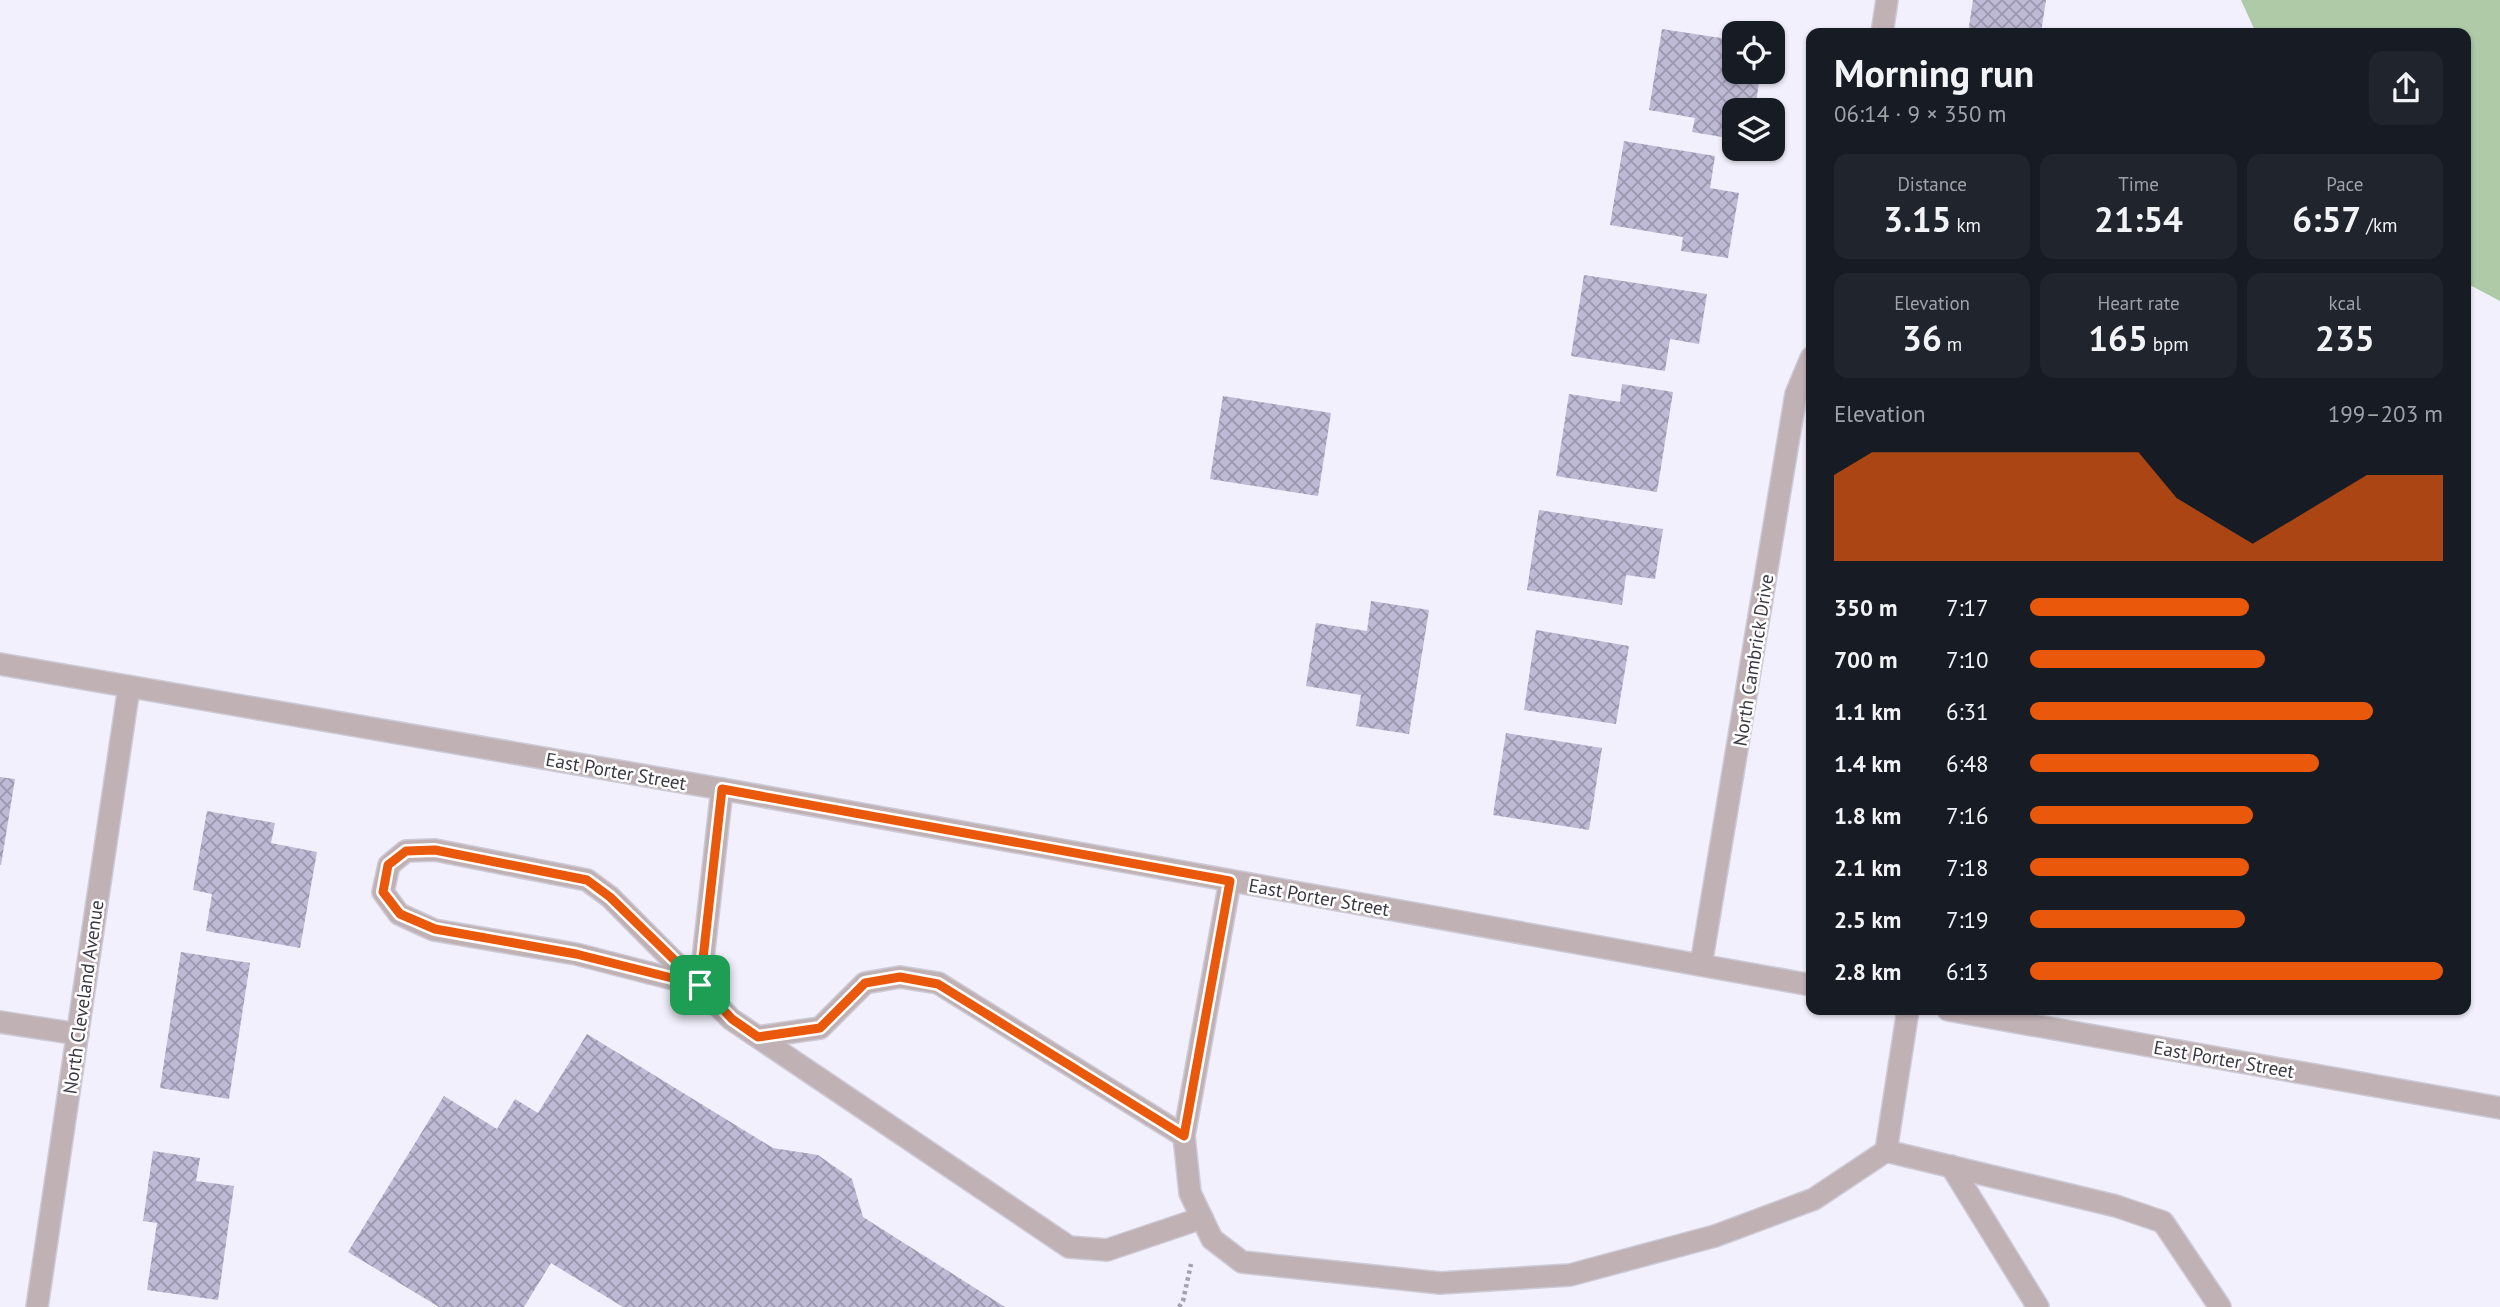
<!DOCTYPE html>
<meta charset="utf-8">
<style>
body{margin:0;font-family:"PT Sans",sans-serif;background:#20242c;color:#f1f3f6;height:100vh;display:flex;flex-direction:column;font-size:26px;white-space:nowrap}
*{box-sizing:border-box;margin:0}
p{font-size:23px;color:#9ea1a6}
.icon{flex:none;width:38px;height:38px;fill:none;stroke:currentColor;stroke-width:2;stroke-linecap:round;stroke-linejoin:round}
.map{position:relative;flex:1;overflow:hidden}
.sheet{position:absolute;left:1806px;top:28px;width:665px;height:987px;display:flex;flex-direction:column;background:#171b24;border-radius:14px;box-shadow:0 2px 5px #0004}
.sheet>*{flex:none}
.fabs{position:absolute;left:1722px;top:21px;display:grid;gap:14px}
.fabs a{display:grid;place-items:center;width:63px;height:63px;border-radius:14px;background:#171b24;box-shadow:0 2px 5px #0004;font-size:35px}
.pin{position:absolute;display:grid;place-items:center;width:60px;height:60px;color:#fff;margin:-30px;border-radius:14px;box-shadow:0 4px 10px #0006}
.round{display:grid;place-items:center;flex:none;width:74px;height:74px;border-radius:14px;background:#20242c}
.summary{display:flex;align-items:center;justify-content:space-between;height:119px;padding:0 28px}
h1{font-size:38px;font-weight:600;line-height:52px}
.stats{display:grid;grid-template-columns:repeat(3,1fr);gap:10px;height:119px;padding:7px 28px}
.stats div{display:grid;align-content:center;border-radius:14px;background:#20242c;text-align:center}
.stats b{font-size:35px;font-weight:600}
.stats small{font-size:19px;font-weight:400}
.stats p{font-size:19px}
.chart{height:196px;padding:14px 28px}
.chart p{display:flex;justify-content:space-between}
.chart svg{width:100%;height:126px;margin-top:7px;fill:#ea580c;opacity:.7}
ul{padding:0 28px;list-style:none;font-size:23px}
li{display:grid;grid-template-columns:112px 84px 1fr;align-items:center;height:52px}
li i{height:18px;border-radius:9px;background:#ea580c}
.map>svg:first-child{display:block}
</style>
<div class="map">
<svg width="2500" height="1307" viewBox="0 0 2500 1307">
<defs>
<pattern id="building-cross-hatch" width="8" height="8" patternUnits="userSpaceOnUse" patternTransform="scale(1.75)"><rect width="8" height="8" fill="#beb9d4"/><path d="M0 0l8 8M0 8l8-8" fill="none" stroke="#9b97ae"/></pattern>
</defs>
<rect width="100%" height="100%" fill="#f2f0fc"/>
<polygon fill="#aecaa7" points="2241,0 2500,0 2500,301 2466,283 2466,33 2256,33"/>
<g fill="url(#building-cross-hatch)">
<polygon points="1973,0 2046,0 2041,33 1968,33"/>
<polygon points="1662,29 1734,40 1734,72 1760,75 1755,110 1734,110 1734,139 1692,132 1695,118 1649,110"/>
<polygon points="1624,141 1715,156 1710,188 1739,193 1728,258 1681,251 1683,237 1610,225"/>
<polygon points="1584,275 1707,294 1699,344 1670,339 1665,371 1571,356"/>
<polygon points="1622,384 1673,392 1657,492 1556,476 1569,394 1620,402"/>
<polygon points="1223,396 1331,413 1318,496 1210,479"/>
<polygon points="1539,510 1663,529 1655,579 1626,575 1622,605 1527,590"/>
<polygon points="1371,601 1429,610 1409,734 1356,726 1361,695 1306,686 1316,623 1367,631"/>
<polygon points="1536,630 1629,646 1616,724 1524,710"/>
<polygon points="1506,733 1602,748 1589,830 1493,815"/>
<polygon points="0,777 15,779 1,865 0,865"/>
<polygon points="207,811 275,823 271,843 317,852 300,948 206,931 212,894 193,890"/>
<polygon points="181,952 250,963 229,1099 160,1088"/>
<polygon points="587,1034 773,1148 818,1155 852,1179 863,1217 1005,1307 623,1307 551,1263 524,1307 439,1307 348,1252 444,1096 497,1129 515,1099 538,1113"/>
<polygon points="153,1151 200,1158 196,1181 234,1186 218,1300 147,1290 157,1223 143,1221"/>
</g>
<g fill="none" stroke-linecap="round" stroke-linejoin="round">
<defs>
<g id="service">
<polyline points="1230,881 1184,1136 1190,1193 1212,1239 1242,1262 1440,1283 1570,1275 1715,1236 1814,1199 1886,1151 1908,1010"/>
<polyline points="700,986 576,954 434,930 399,914 383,892 389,865 406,851 435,850 587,880 610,897 731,1019 1069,1247 1107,1250 1202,1218"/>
<polyline points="700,986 722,789"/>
<polyline points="758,1037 820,1028 865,983 900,977 938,983 1184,1136"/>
<polyline points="1886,1151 2116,1206 2163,1222 2220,1307"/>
<polyline points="1951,1166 2038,1307"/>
</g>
<g id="minor">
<polyline points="1882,33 1887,0"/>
<polyline points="1701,965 1796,394 1811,358"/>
<polyline points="0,1022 78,1034"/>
<polyline points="37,1307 129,687"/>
</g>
<g id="tertiary">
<polyline points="0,664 722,789 1811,985"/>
<polyline points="1948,1010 2500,1108"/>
</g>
</defs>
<use href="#service" stroke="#cdcbd7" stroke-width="24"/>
<use href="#minor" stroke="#cdcbd7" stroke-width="24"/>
<use href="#tertiary" stroke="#cdcbd7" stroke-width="24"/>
<polyline stroke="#a3a1ac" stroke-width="4.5" stroke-dasharray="3.5 3.5" stroke-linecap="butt" points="1179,1307 1183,1301 1191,1264"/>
<use href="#service" stroke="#c0b1b5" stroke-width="21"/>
<use href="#minor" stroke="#c0b1b5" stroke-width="21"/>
<use href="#tertiary" stroke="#c0b1b5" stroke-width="21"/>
</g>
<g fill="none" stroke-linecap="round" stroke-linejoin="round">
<defs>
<polyline id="route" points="700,985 732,1019 758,1037 820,1028 865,983 900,977 938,984 1184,1136 1230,881 722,789 700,985 610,897 587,880 435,850 406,851 388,865 383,892 400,914 435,929 576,954 700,985"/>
</defs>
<use href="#route" stroke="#fff" stroke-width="14"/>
<use href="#route" stroke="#ea580c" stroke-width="9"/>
</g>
<g text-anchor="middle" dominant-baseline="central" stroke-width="5" stroke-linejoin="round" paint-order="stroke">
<g font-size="19" fill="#3a3843" stroke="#fff">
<text transform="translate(1753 660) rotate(-81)">North Cambrick Drive</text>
<text transform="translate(616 771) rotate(10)">East Porter Street</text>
<text transform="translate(1319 897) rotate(10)">East Porter Street</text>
<text transform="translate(83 997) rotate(-82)">North Cleveland Avenue</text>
<text transform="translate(2224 1059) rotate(10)">East Porter Street</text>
</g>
</g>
</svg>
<div class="fabs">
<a><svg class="icon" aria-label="locate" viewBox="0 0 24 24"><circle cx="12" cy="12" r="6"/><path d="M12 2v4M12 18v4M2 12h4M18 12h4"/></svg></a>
<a><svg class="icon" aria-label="layers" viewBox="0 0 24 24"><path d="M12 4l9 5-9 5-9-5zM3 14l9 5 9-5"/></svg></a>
</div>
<div class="pin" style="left:700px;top:985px;background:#1e9e55"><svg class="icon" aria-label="arrive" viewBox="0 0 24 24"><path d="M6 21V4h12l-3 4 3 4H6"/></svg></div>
<section class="sheet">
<div class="summary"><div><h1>Morning run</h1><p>06:14 · 9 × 350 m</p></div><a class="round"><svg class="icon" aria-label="share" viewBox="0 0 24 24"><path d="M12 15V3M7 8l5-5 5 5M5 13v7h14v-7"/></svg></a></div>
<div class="stats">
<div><p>Distance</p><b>3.15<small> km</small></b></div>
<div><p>Time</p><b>21:54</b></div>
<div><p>Pace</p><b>6:57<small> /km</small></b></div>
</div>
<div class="stats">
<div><p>Elevation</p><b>36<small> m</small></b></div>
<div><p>Heart rate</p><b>165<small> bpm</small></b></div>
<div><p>kcal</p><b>235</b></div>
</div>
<div class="chart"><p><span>Elevation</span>199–203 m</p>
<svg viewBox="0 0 160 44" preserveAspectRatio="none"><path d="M0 44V14L10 6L20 6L30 6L40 6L50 6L60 6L70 6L80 6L90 22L100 30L110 38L120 30L130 22L140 14L150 14L160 14V44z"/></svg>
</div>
<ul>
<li><b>350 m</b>7:17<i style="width:53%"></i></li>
<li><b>700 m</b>7:10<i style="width:57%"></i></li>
<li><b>1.1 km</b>6:31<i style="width:83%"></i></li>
<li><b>1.4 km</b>6:48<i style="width:70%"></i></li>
<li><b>1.8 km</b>7:16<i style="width:54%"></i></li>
<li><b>2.1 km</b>7:18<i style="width:53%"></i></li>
<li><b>2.5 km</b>7:19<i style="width:52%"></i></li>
<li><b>2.8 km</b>6:13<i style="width:100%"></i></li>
</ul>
</section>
</div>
